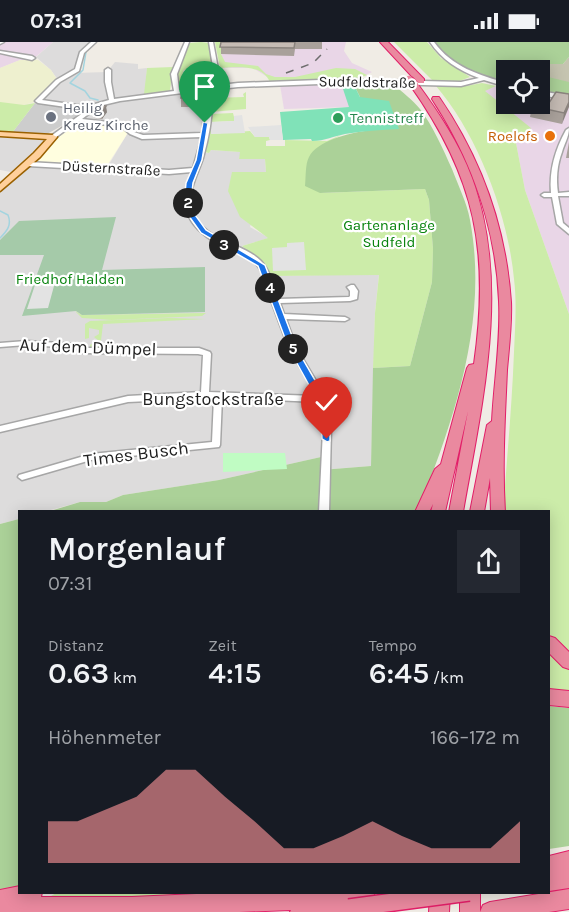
<!DOCTYPE html>
<html lang="de">
<meta charset="utf-8">
<style>
body{margin:0;font-family:Karla,sans-serif;background:#242831;color:#f1f3f6;height:100vh;display:flex;flex-direction:column;font-size:22px;white-space:nowrap}
*{box-sizing:border-box;margin:0}
p{font-size:20px;color:#9ea1a6}
.icon{flex:none;width:33px;height:33px;fill:none;stroke:currentColor;stroke-width:2;stroke-linecap:round;stroke-linejoin:round}
.map{position:relative;flex:1;overflow:hidden}
.details{position:absolute;left:18px;top:468px;width:532px;height:384px;display:flex;flex-direction:column;background:#171b24;border-radius:0px;box-shadow:0 3px 15px #0003}
.details>*{flex:none}
.fabs{position:absolute;left:496px;top:18px;display:grid;gap:12px}
.fabs a{display:grid;place-items:center;width:54px;height:54px;border-radius:0px;background:#171b24;box-shadow:0 3px 15px #0003;font-size:30px}
.pin{position:absolute;display:grid;place-items:center;width:51px;height:51px;color:#fff;margin:-62px -26px;border-radius:50% 50% 50% 0;rotate:-45deg;box-shadow:0 0 6px #0007}
.pin .icon{rotate:45deg}
.km{position:absolute;width:30px;height:30px;margin:-15px;border-radius:50%;background:#222;color:#fff;font-size:16px;line-height:30px;text-align:center}
.round{display:grid;place-items:center;flex:none;width:63px;height:63px;border-radius:0px;background:#242831}
.summary{display:flex;align-items:center;justify-content:space-between;height:102px;padding:0 30px}
h1{font-size:33px;font-weight:600;line-height:45px}
.stats{display:grid;grid-template-columns:repeat(3,1fr);gap:9px;height:102px;padding:6px 30px}
.stats div{display:grid;align-content:center}
.stats b{font-size:30px;font-weight:600}
.stats small{font-size:16px;font-weight:400}
.stats p{font-size:16px}
.chart{height:168px;padding:12px 30px}
.chart p{display:flex;justify-content:space-between}
.chart svg{width:100%;height:108px;margin-top:6px;fill:#e1868b;opacity:.7}
.status{display:flex;justify-content:space-between;align-items:center;height:42px;padding:0 30px;background:#171b24;direction:ltr}
.status svg{height:16px;fill:currentColor}
.map>svg:first-child{display:block}
</style>
<div class="status"><b>07:31</b><svg viewBox="0 0 49 12"><path d="M0 12V9h3v3zM5 12V6h3v6zM10 12V3h3v9zM15 12V0h3v12zM26 1h20v11H26zM47 4h2v5h-2z"/></svg></div>
<div class="map">
<svg width="569" height="870" viewBox="0 0 569 870">
<rect width="100%" height="100%" fill="#f0ece5"/>
<g fill="#dddcdc">
<polygon points="53,0 94,0 82,10 75,31 107,30 115,20 138,22 138,27 147,26 145,54 208,47 201,111 209,111 211,108 241,110 239,117 265,117 266,130 250,185 269,196 242,204 261,218 270,234 379,232 375,271 371,424 321,428 321,415 219,438 123,453 106,460 80,460 47,469 20,470 19,477 0,482 0,146 28,122 108,124 129,89 79,78 92,67 40,60 58,38 51,28 36,15"/>
<polygon points="0,94 43,98 45,99 41,106 11,130 0,128"/>
</g>
<g fill="#e9d6e7">
<polygon points="0,0 53,0 32,18 20,18 0,26"/>
<polygon points="221,0 346,0 344,9 352,21 372,30 358,37 270,40 269,36 253,26 226,26 221,12"/>
<polygon points="341,41 350,65 284,67 280,43"/>
<polygon points="496,44 507,46 507,62 540,62 540,54 569,59 569,272 525,148 516,101 484,49"/>
</g>
<polygon fill="#fffedf" points="81,79 124,83 129,89 108,122 36,121 36,117 57,96"/>
<polygon fill="#cdcdcd" points="35,61 79,65 71,70 81,73 47,92 12,91"/>
<polygon fill="#c5c4b0" points="569,15 569,53 540,48 540,28 537,28 543,22 563,22"/>
<polygon fill="#eef0cf" points="20,18 38,18 51,28 58,39 38,59 24,63 0,87 0,26"/>
<g fill="#cceca9">
<polygon points="201,0 209,1 214,25 190,26 183,29 208,41 208,28 213,28 213,43 179,48 177,30 189,1"/>
<path d="M215 0H221V12L225 20 258 24 266 32 275 35H295L336 26 355 27 367 33 358 37 270 40C262 22 237 25 220 26Z"/>
<polygon points="394,0 427,0 441,16 470,35 457,40 434,40"/>
<polygon points="173,25 170,49 144,52 147,26"/>
<path d="M482 41 496 44 485 49 531 86 516 101 525 148 569 272V611L549 592V470L503 469C507 416 512 363 514 310 515 286 517 261 514 237 508 173 478 93 436 44H466Z"/>
<polygon points="246,50 246,67 210,70 212,56 244,55 243,52"/>
<polygon points="0,60 24,63 35,61 12,91 0,91"/>
<polygon points="233,71 235,79 211,80 211,92 250,89 255,95 269,95 270,98 266,99 266,104 285,104 285,98 327,99 341,93 314,109 320,151 425,147 429,158 433,207 432,240 410,324 373,326 375,271 379,233 270,234 261,219 242,204 268,196 240,175 228,149 232,130 266,130 265,117 239,117 240,110 211,108 209,111 203,110 210,72"/>
<polygon points="75,269 82,273 206,271 202,274 112,278 82,276"/>
<polygon points="169,276 206,277 103,282 100,307 90,307 90,303 98,298 94,295 99,292 99,288 89,286 89,296 85,297 85,282 90,279"/>
<polygon points="549,609 569,628 569,651 549,649"/>
<polygon points="58,850 211,850 222,856 44,858"/>
</g>
<g fill="#abd198">
<path d="M435 0H569V15L563 22H543L537 28H507V40C481 32 450 24 435 0Z"/>
<polygon points="540,33 569,40 569,53 540,48"/>
<path d="M353 41 393 42C402 50 413 58 420 67 433 84 443 107 452 127 458 143 467 161 470 178 489 279 454 377 418 469L47 470 80 460H106L123 453 219 438 321 415V428L371 424 373 326 410 324 432 240 433 207 429 158 425 147 320 151 305 144C306 136 305 122 309 115 317 99 349 91 365 89L360 55Z"/>
<polygon points="19,477 19,846 0,849 0,482"/>
<polygon points="549,664 569,666 569,804 549,807"/>
</g>
<polygon fill="#a5caa9" points="116,175 102,228 205,225 205,270 82,273 76,269 22,274 44,213 0,213 0,198 19,179"/>
<polygon fill="#c0fcc3" points="223,411 285,411 287,427 223,430"/>
<path fill="#80e2b8" d="M341 41H353L360 55 389 59 399 87C381 88 363 89 345 92 334 94 325 99 312 99L311 97 283 98 280 70 349 65Z"/>
<g fill="#e3e3e3">
<polygon points="208,25 208,42 189,45 183,43 182,33 184,28"/>
<polygon points="242,73 245,91 211,92 211,80 234,79 234,74"/>
<polygon points="281,83 283,98 270,98 269,95 255,95 248,85"/>
<polygon points="304,200 306,228 273,229 272,206 287,205 287,201"/>
<polygon points="57,233 48,266 27,267 38,234"/>
</g>
<g fill="none" stroke-linecap="round" stroke-linejoin="round">
<g stroke="#a3d4df" stroke-width="1.5">
<polyline points="86,10 83,28 70,41 85,49 90,56 98,58"/>
<path d="M0 169 8 173C12 183 7 189 0 196"/>
</g>
<defs>
<g id="minor">
<polygon points="0,0 4,0 0,2"/>
<path d="M91 0H96L84 11 79 29 60 40 42 58 91 65 95 62 109 58 105 40V28L108 26 111 28V40L114 57 174 49 171 32 185 0H189L177 32 179 48 216 44 209 0H213L221 43 238 41 346 37 461 40 479 36C458 28 442 18 430 0H434C452 25 479 33 507 41V45L484 38 461 44 346 41 238 45 211 48C214 69 209 95 203 116 198 132 188 147 192 164 200 201 240 198 261 219 270 229 274 244 278 257L349 255 350 254V249L347 245 351 243H354L358 249 357 257 350 259 280 261 284 272 345 275 349 277 345 279 286 277 297 307 321 347 328 366 331 388 329 470H319L323 388 318 360 222 356 220 403 219 405 91 418 22 438 18 435 19 433 91 412 212 400 214 356 128 360 0 390V384L128 354 201 350 203 313 198 312 82 311 76 306 26 303 0 305V301L26 299 78 302 84 306H199L210 310 211 312 209 350 315 354 313 347 289 307 272 261 270 259 271 258C267 247 265 232 257 223 248 214 235 210 224 205 190 188 176 167 192 130L169 132 28 124 25 122 28 120 169 128 193 126 202 95 142 97 130 92 122 85 78 79 55 96H51V94L87 68 38 61 35 59 56 38 75 27 80 10ZM206 48V61L202 91 143 93 134 90 126 82 82 77 99 64 120 59Z"/>
<polygon points="0,9 32,14 35,16 32,18 0,11"/>
<polygon points="540,49 569,54 569,58 540,53"/>
<path d="M569 86C569 95 564 102 562 110 557 123 556 137 558 151L569 150V154H558L563 181 569 186V192L557 182 552 155H544L541 153 544 151H551C549 128 555 108 566 88Z"/>
</g>
<polygon id="major" points="0,90 53,93 57,95 40,115 0,149 0,142 34,111 47,97 0,94"/>
<g id="highway">
<polygon points="380,0 388,0 424,37 424,41 418,41"/>
<path d="M411 41H417C439 71 459 101 472 136 511 242 482 362 463 470H449L468 369 445 470H431L433 462 429 470H415L435 427 441 422 467 326 469 323 474 322C490 210 476 136 410 43Z"/>
<path d="M433 55H439C481 116 506 185 511 260 512 282 509 305 507 328 505 375 502 422 505 470H491L490 436 484 470H470L487 383 492 379C494 339 501 299 499 259 496 186 472 118 432 57Z"/>
<polygon points="549,594 555,596 569,610 569,627 563,625 549,611"/>
<polygon points="549,647 569,649 569,665 549,663"/>
<polygon points="569,809 569,846 549,849 549,814"/>
<polygon points="20,844 20,850 42,850 41,855 132,855 239,850 375,850 373,857 357,861 359,866 357,870 290,870 291,868 239,870 0,870 0,848"/>
<polygon points="569,847 569,867 549,870 480,870 483,863 490,860"/>
<polygon points="430,850 450,850 449,870 429,870"/>
<rect x="460" y="850" width="20" height="20"/>
</g>
</defs>
<use href="#minor" stroke="#a6a6a6" stroke-width="3"/>
<use href="#major" stroke="#9a6100" stroke-width="3"/>
<use href="#highway" stroke="#e21e68" stroke-width="2"/>
<use href="#minor" fill="#fff" fill-rule="evenodd"/>
<use href="#major" fill="#ffd09b" fill-rule="evenodd"/>
<use href="#highway" fill="#ea899f" fill-rule="evenodd"/>
<polyline stroke="#6d6d6d" stroke-width="1.5" stroke-dasharray="8 8" stroke-linecap="butt" points="286,31 313,21 327,7"/>
<defs>
<polyline id="highway-bridge-far1" points="409,38 414,43"/>
<polyline id="highway-bridge" points="349,866 469,850"/>
</defs>
<use href="#highway-bridge-far1" stroke="#e21e68" stroke-width="10" stroke-linecap="butt"/>
<use href="#highway-bridge" stroke="#e21e68" stroke-width="20" stroke-linecap="butt"/>
<use href="#highway-bridge-far1" stroke="#ea899f" stroke-width="8"/>
<use href="#highway-bridge" stroke="#ea899f" stroke-width="17"/>
</g>
<g fill="#a9a19b">
<polygon points="221,0 322,0 322,7 295,7 294,14 221,12"/>
<polygon points="569,52 562,82 530,75 532,64 549,61"/>
<polygon points="181,56 196,56 195,65 181,65"/>
<polygon points="93,70 107,70 102,77 94,76"/>
<polygon points="569,100 569,116 566,116"/>
</g>
<g fill="#8a837e">
<polygon points="195,48 196,56 195,65 194,56"/>
<polygon points="569,60 569,65 562,82 564,71"/>
<polygon points="106,64 107,70 102,77 101,71"/>
</g>
<g fill="#c5bbb4" stroke="#8a837e" stroke-width="1.5">
<polygon points="221,0 295,0 294,6 220,5"/>
<polygon points="182,48 195,48 194,56 181,56"/>
<polygon points="556,50 569,52 569,60 564,71 532,64 534,62 540,62 540,59 549,61"/>
<polygon points="98,63 106,64 101,71 93,70"/>
</g>
<polygon fill="#1a73e8" stroke="#fff" stroke-width="1.5" points="203,80 208,81 202,118 193,141 191,160 193,170 206,188 265,223 297,307 324,354 330,374 330,399 327,400 322,397 321,374 315,354 289,307 258,224 201,191 186,170 184,160 186,141 196,118"/>
<circle fill="#6b7280" stroke="#fff" stroke-width="2" cx="51" cy="75" r="6"/>
<circle fill="#2e9e5b" stroke="#fff" stroke-width="2" cx="338" cy="76" r="6"/>
<circle fill="#e8710a" stroke="#fff" stroke-width="2" cx="550" cy="94" r="6"/>
<g text-anchor="middle" dominant-baseline="central" stroke-width="4.5" stroke-linejoin="round" paint-order="stroke">
<g font-size="15" fill="#1f1f1f" stroke="#fff">
<text transform="translate(367 40) rotate(1)">Sudfeldstraße</text>
<text transform="translate(111 126) rotate(3)">Düsternstraße</text>
</g>
<g font-size="15" fill="#5b616d" stroke="#fff" text-anchor="start">
<text x="63" y="66">Heilig<tspan x="63" dy="17">Kreuz Kirche</tspan></text>
</g>
<g font-size="15" fill="#27864d" stroke="#fff" text-anchor="start">
<text x="350" y="76">Tennistreff</text>
</g>
<g font-size="15" fill="#c56008" stroke="#fff" text-anchor="end">
<text x="538" y="94">Roelofs</text>
</g>
<g font-size="15" fill="#07830d" stroke="#fff">
<text x="389" y="183">Gartenanlage<tspan x="389" dy="17">Sudfeld</tspan></text>
<text x="70" y="237">Friedhof Halden</text>
</g>
<g font-size="18" fill="#1f1f1f" stroke="#fff">
<text transform="translate(88 305) rotate(2)">Auf dem Dümpel</text>
<text x="213" y="357">Bungstockstraße</text>
<text transform="translate(136 412) rotate(-7)">Times Busch</text>
</g>
</g>
</svg>
<div class="fabs">
<a><svg class="icon" aria-label="locate" viewBox="0 0 24 24"><circle cx="12" cy="12" r="6"/><path d="M12 2v4M12 18v4M2 12h4M18 12h4"/></svg></a>
</div>
<div class="pin" style="left:205px;top:81px;background:#1e9e55"><svg class="icon" aria-label="arrive" viewBox="0 0 24 24"><path d="M6 21V4h12l-3 4 3 4H6"/></svg></div>
<div class="pin" style="left:327px;top:397px;background:#d93025"><svg class="icon" aria-label="check" viewBox="0 0 24 24"><path d="M5 12l5 5 9-10"/></svg></div>
<b class="km" style="left:188px;top:161px">2</b>
<b class="km" style="left:224px;top:203px">3</b>
<b class="km" style="left:270px;top:246px">4</b>
<b class="km" style="left:293px;top:307px">5</b>
<section class="details">
<div class="summary"><div><h1>Morgenlauf</h1><p>07:31</p></div><a class="round"><svg class="icon" aria-label="share" viewBox="0 0 24 24"><path d="M12 15V3M7 8l5-5 5 5M5 13v7h14v-7"/></svg></a></div>
<div class="stats">
<div><p>Distanz</p><b>0.63<small> km</small></b></div>
<div><p>Zeit</p><b>4:15</b></div>
<div><p>Tempo</p><b>6:45<small> /km</small></b></div>
</div>
<div class="chart"><p><span>Höhenmeter</span>166–172 m</p>
<svg viewBox="0 0 160 44" preserveAspectRatio="none"><path d="M0 44V27L10 27L20 22L30 17L40 6L50 6L60 17L70 27L80 38L90 38L100 33L110 27L120 33L130 38L140 38L150 38L160 27V44z"/></svg>
</div>
</section>
</div>
